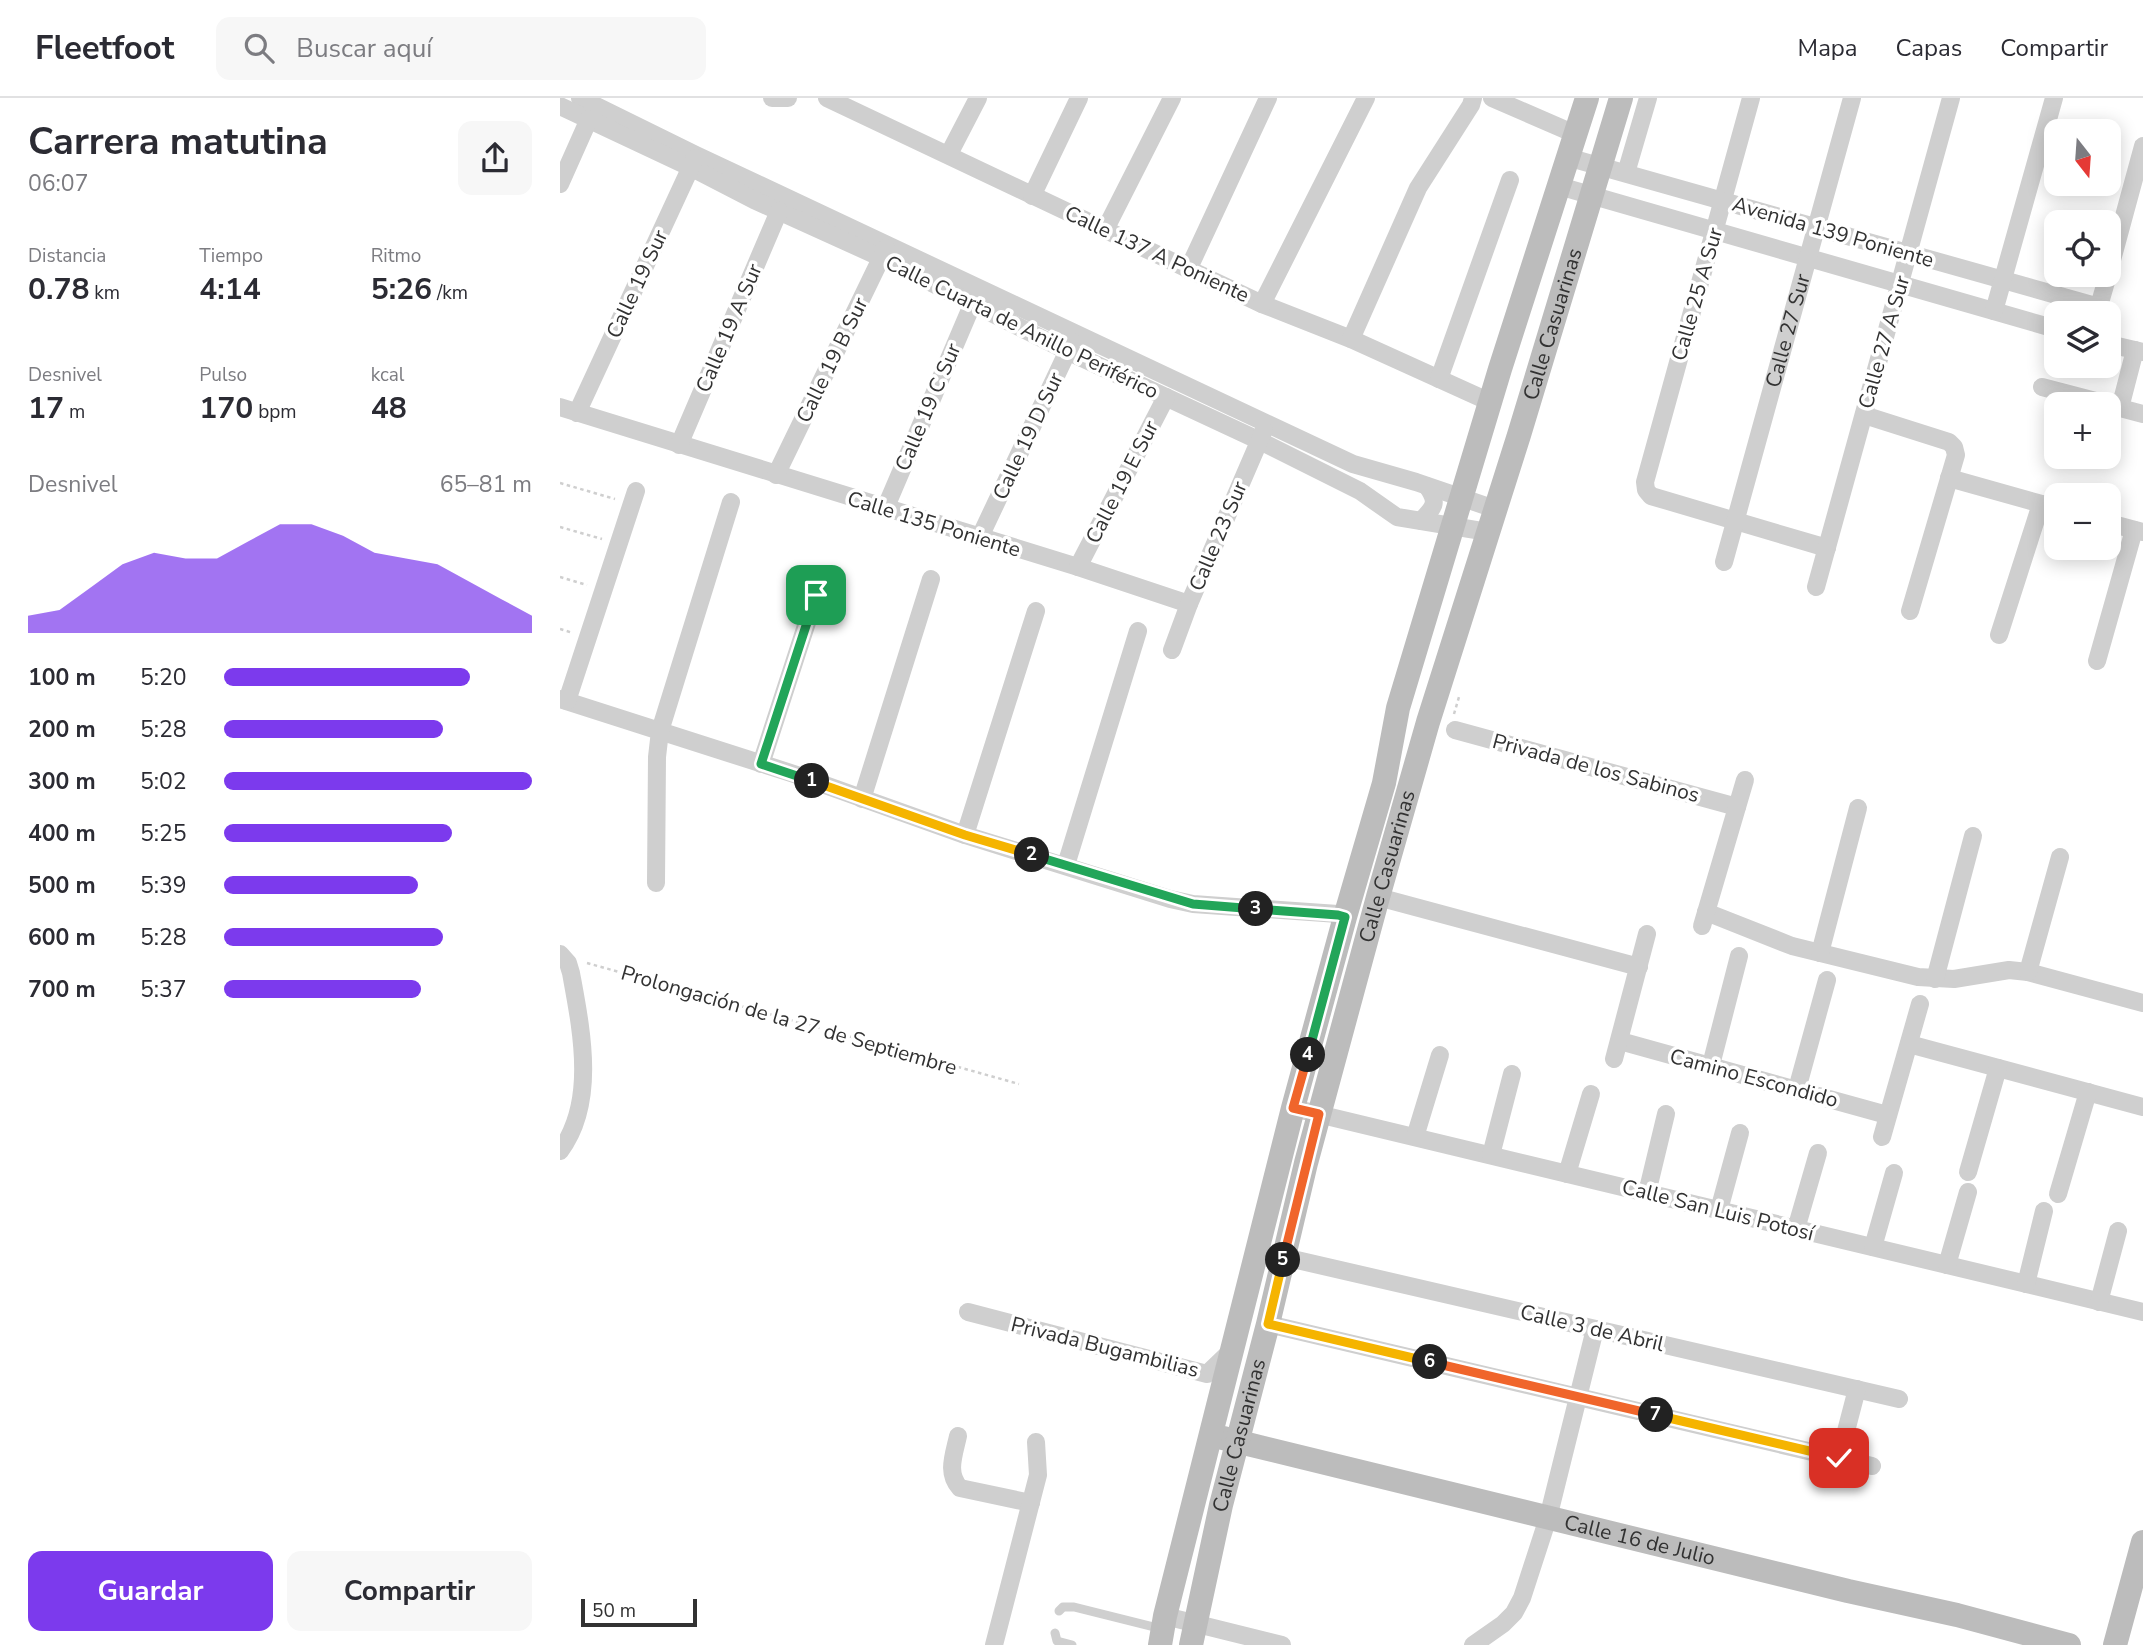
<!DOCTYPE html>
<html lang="es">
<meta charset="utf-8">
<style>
body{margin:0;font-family:"Nunito Sans",sans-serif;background:#f7f7f7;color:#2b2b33;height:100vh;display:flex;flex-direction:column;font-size:26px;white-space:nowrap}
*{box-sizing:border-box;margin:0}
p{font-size:23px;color:#7c7c81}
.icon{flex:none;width:38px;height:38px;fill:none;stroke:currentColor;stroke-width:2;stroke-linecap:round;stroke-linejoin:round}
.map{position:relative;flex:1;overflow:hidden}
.sheet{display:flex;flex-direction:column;background:#fff;width:560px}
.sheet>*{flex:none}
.needle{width:46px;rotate:163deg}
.fabs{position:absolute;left:1484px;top:21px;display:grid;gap:14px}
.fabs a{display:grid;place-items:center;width:77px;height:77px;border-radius:14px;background:#fff;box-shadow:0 4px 18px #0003;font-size:35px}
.scale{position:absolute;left:21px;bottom:18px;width:116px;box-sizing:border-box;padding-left:7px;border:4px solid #323232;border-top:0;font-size:19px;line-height:24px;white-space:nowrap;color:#323232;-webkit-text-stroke:5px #fff;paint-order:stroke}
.pin{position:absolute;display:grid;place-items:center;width:60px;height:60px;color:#fff;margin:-30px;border-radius:14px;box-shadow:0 4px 10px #0006}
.km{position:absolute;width:35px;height:35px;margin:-18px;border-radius:50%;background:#222;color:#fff;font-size:19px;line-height:35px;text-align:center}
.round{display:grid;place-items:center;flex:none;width:74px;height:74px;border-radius:14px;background:#f7f7f7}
.head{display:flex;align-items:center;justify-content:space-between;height:119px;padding:0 28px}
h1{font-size:38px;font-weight:700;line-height:52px}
.stats{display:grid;grid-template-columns:repeat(3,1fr);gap:10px;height:119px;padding:7px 28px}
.stats div{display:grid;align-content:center}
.stats b{font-size:30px;font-weight:700}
.stats small{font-size:19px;font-weight:400}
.stats p{font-size:19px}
.chart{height:196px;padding:14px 28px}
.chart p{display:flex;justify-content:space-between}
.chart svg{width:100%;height:126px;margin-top:7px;fill:#7c3aed;opacity:.7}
.action{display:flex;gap:14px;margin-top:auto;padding:14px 28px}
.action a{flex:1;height:80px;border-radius:14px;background:#7c3aed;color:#fff;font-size:28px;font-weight:700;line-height:80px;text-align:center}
.action a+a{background:#f7f7f7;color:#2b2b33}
ul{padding:0 28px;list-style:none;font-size:23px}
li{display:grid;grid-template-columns:112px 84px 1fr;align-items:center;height:52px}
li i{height:18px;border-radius:9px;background:#7c3aed}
header{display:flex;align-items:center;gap:42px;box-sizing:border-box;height:98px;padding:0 35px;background:#fff;border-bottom:2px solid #e1e1e2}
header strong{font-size:33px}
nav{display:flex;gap:38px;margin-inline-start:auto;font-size:24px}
.search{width:490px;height:63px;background:#f7f7f7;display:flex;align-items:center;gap:18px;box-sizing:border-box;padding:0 24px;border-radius:14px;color:#7c7c81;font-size:26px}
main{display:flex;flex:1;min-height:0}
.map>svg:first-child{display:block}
</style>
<header>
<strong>Fleetfoot</strong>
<div class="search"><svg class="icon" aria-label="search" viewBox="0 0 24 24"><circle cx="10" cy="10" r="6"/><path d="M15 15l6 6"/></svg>Buscar aquí</div>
<nav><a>Mapa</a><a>Capas</a><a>Compartir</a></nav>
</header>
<main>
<section class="sheet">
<div class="head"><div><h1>Carrera matutina</h1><p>06:07</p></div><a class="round"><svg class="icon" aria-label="share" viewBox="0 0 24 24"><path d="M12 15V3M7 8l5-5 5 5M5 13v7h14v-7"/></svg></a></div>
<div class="stats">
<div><p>Distancia</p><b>0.78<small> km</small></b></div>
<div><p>Tiempo</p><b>4:14</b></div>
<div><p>Ritmo</p><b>5:26<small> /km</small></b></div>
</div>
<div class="stats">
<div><p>Desnivel</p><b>17<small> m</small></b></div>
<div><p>Pulso</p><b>170<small> bpm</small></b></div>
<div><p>kcal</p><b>48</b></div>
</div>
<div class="chart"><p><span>Desnivel</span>65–81 m</p>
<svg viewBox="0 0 160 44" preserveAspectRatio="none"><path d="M0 44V38L10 36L20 28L30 20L40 16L50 18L60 18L70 12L80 6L90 6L100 10L110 16L120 18L130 20L140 26L150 32L160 38V44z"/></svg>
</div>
<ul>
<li><b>100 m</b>5:20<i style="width:80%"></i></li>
<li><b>200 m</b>5:28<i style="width:71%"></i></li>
<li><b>300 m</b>5:02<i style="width:100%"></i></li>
<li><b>400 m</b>5:25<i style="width:74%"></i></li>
<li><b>500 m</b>5:39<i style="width:63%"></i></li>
<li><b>600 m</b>5:28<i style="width:71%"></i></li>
<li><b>700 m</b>5:37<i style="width:64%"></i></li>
</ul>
<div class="action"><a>Guardar</a><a>Compartir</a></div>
</section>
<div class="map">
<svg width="1583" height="1547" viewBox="0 0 1583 1547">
<rect width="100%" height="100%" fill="#fff"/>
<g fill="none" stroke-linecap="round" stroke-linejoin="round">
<g stroke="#cfcfcf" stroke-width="2.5" stroke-dasharray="3.5 3.5" stroke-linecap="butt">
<polyline points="0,385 55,401"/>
<polyline points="0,429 42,441"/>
<polyline points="0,479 27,487"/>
<polyline points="0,531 13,535"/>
<polyline points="894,616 899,599"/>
<polyline points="27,865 459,986"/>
</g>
<g stroke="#cfcfcf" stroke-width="9">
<polyline points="499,1513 503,1509 514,1509 602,1531"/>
<polyline points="495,1535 497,1543 512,1547"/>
</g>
<g stroke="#cfcfcf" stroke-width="18">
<polyline points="20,0 136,57 793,366 856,384 935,411"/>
<polyline points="212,0 228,0"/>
<polyline points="267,0 702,206 791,241 930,304"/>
<polyline points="932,0 1015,36"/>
<polyline points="1191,0 1085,384 1086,392 1091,398 1267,450"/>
<polyline points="0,8 132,70 194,102 322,160 507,253 700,343 800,393 837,419 928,434"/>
<polyline points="389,56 418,0"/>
<polyline points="1007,59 1539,209"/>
<polyline points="1066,75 1088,0"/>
<polyline points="0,86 29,21"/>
<polyline points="999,88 1496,231"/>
<polyline points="472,98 519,0"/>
<polyline points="545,132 612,0"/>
<polyline points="628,172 708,0"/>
<polyline points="1549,173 1583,48"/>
<polyline points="702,206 806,0"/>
<polyline points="1434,213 1494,0"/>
<polyline points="1537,215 1548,177"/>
<polyline points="791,241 858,90 911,7 913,0"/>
<polyline points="1549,246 1583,254"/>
<polyline points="879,281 950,82"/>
<polyline points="1482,289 1547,306"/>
<polyline points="1549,307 1583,316"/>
<polyline points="0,309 518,469 629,506"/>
<polyline points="1560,310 1575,252"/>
<polyline points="17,315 135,60"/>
<polyline points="1304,317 1389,344 1394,349 1396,357 1350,513"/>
<polyline points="119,347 219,113"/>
<polyline points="216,377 326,150"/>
<polyline points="1389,380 1496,410"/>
<polyline points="325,411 412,207"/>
<path d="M861 423C874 409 879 405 867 388"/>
<polyline points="1549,425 1583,434"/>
<polyline points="419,441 512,244"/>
<path id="s1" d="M1164 464 1292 0"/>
<polyline points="518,469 606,299"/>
<polyline points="1256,489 1391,0"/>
<polyline points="1439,537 1481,406"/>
<polyline points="612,552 629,506 704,332"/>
<polyline points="1537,563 1574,432"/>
<polyline points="0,601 237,677 405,737 610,801 633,806 778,816 785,819"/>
<polyline points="7,603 76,393"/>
<polyline points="895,632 1177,709"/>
<polyline points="201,666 256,497"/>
<polyline points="302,701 371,481"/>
<polyline points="405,737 476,513"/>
<polyline points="506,767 578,533"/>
<polyline points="96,785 97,659 100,633 171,404"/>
<polyline points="818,799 1079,869"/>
<polyline points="1146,814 1232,848 1358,879 1394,881 1449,872 1468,874 1583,905"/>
<polyline points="1142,828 1185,682"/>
<polyline points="1260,855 1298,710"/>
<path d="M0 856 8 865 11 875C21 930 37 1004 0 1053"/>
<polyline points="1468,874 1500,759"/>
<polyline points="1375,881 1413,738"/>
<polyline points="1060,943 1327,1017"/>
<polyline points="1349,946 1583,1009"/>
<polyline points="1054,961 1087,836"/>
<polyline points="1151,967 1179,858"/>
<polyline points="1237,991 1267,882"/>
<polyline points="733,1010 1583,1214"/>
<polyline points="855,1039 880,957"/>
<polyline points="1322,1039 1360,906"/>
<polyline points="931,1057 952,976"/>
<polyline points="1408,1074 1438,970"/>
<polyline points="1007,1076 1031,996"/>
<polyline points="1087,1095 1106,1016"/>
<polyline points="1498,1096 1528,994"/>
<polyline points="1159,1112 1180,1035"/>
<polyline points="1236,1131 1258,1055"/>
<polyline points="1313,1149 1334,1075"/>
<polyline points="724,1159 1339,1301"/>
<polyline points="1387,1167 1408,1094"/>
<polyline points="1466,1186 1484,1113"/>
<polyline points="1539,1204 1558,1133"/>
<polyline points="408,1214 647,1276 671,1253"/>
<polyline points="708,1226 1312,1368"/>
<path d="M398 1338C394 1357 386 1375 400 1390L471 1405"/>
<polyline points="1279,1360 1297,1291"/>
<polyline points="605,1518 722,1547"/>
<polyline points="434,1547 478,1377 476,1344"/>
<polyline points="913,1547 943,1526 954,1515 962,1500 988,1420 1035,1231"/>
</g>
<g stroke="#bcbcbc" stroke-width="24">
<path id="s2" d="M663 1340 1288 1493 1397 1517 1509 1547"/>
<polyline points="600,1547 605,1518 733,1010 785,819 824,685 838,610 940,271 1027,0"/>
<path id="s3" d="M631 1547 661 1407 708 1226 746 1065 818 799 868 624 959 337 1061 0"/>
<polyline points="1555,1547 1583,1444"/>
</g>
</g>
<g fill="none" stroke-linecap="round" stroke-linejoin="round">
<defs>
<polyline id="split-1" points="252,683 201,666 256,497"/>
<polyline id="split-2" points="252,683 405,737 472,757"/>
<polyline id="split-3" points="472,757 633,806 696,811"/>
<polyline id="split-4" points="696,811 778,817 785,819 748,957"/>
<polyline id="split-5" points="723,1162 759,1016 733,1010 748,957"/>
<polyline id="split-6" points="723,1162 708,1226 870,1264"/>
<polyline id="split-7" points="870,1264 1096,1317"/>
<polyline id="split-8" points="1096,1317 1279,1360"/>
</defs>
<use href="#split-1" stroke="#fff" stroke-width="14"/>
<use href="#split-2" stroke="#fff" stroke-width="14"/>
<use href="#split-3" stroke="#fff" stroke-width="14"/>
<use href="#split-4" stroke="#fff" stroke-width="14"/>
<use href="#split-5" stroke="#fff" stroke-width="14"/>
<use href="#split-6" stroke="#fff" stroke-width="14"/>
<use href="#split-7" stroke="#fff" stroke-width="14"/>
<use href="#split-8" stroke="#fff" stroke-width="14"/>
<use href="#split-1" stroke="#22a559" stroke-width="9"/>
<use href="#split-2" stroke="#f5b400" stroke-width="9"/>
<use href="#split-3" stroke="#22a559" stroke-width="9"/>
<use href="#split-4" stroke="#22a559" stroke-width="9"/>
<use href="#split-5" stroke="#f0652b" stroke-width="9"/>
<use href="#split-6" stroke="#f5b400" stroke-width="9"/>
<use href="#split-7" stroke="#f0652b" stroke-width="9"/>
<use href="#split-8" stroke="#f5b400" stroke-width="9"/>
</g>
<g text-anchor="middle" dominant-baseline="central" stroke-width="7" stroke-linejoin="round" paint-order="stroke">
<g font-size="21" fill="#323232" stroke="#fff">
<text transform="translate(1273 134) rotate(16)">Avenida 139 Poniente</text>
<text transform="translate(597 156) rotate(25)">Calle 137 A Poniente</text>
<text transform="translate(77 186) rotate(-65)">Calle 19 Sur</text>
<text transform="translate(1137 196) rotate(-74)">Calle 25 A Sur</text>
<text stroke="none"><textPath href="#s3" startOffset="1370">Calle Casuarinas</textPath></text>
<text transform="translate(462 229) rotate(26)">Calle Cuarta de Anillo Periférico</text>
<text transform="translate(169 230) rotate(-67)">Calle 19 A Sur</text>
<text stroke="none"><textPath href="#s1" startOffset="240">Calle 27 Sur</textPath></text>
<text transform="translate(1324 244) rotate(-74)">Calle 27 A Sur</text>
<text transform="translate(272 262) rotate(-64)">Calle 19 B Sur</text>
<text transform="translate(368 309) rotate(-67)">Calle 19 C Sur</text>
<text transform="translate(468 338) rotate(-65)">Calle 19 D Sur</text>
<text transform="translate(562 384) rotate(-63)">Calle 19 E Sur</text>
<text transform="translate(374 426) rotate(17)">Calle 135 Poniente</text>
<text transform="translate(658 438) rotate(-67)">Calle 23 Sur</text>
<text transform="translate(1036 670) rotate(15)">Privada de los Sabinos</text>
<text stroke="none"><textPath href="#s3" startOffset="803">Calle Casuarinas</textPath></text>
<text transform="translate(229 922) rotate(16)">Prolongación de la 27 de Septiembre</text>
<text transform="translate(1194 980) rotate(15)">Camino Escondido</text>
<text transform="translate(1158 1112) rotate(14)">Calle San Luis Potosí</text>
<text transform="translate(1032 1230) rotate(13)">Calle 3 de Abril</text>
<text transform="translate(545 1249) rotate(14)">Privada Bugambilias</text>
<text stroke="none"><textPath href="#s3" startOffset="215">Calle Casuarinas</textPath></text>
<text stroke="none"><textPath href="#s2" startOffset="429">Calle 16 de Julio</textPath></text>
</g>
</g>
</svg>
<div class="fabs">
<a><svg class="needle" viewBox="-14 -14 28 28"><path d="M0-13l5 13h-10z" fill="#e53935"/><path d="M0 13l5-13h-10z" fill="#7c7c81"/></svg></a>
<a><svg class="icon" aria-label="locate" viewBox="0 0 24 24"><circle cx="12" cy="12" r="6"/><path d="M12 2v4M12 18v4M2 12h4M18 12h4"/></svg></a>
<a><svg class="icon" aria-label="layers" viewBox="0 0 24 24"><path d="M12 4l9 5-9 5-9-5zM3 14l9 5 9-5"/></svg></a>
<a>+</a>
<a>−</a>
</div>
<div class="scale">50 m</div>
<div class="pin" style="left:256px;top:497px;background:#1e9e55"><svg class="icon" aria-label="arrive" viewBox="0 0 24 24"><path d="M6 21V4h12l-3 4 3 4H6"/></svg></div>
<div class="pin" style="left:1279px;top:1360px;background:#d93025"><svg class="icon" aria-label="check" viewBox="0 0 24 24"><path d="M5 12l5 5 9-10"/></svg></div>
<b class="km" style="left:252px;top:683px">1</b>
<b class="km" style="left:472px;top:757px">2</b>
<b class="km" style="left:696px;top:811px">3</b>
<b class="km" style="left:748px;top:957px">4</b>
<b class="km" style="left:723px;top:1162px">5</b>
<b class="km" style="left:870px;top:1264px">6</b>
<b class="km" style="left:1096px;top:1317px">7</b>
</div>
</main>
